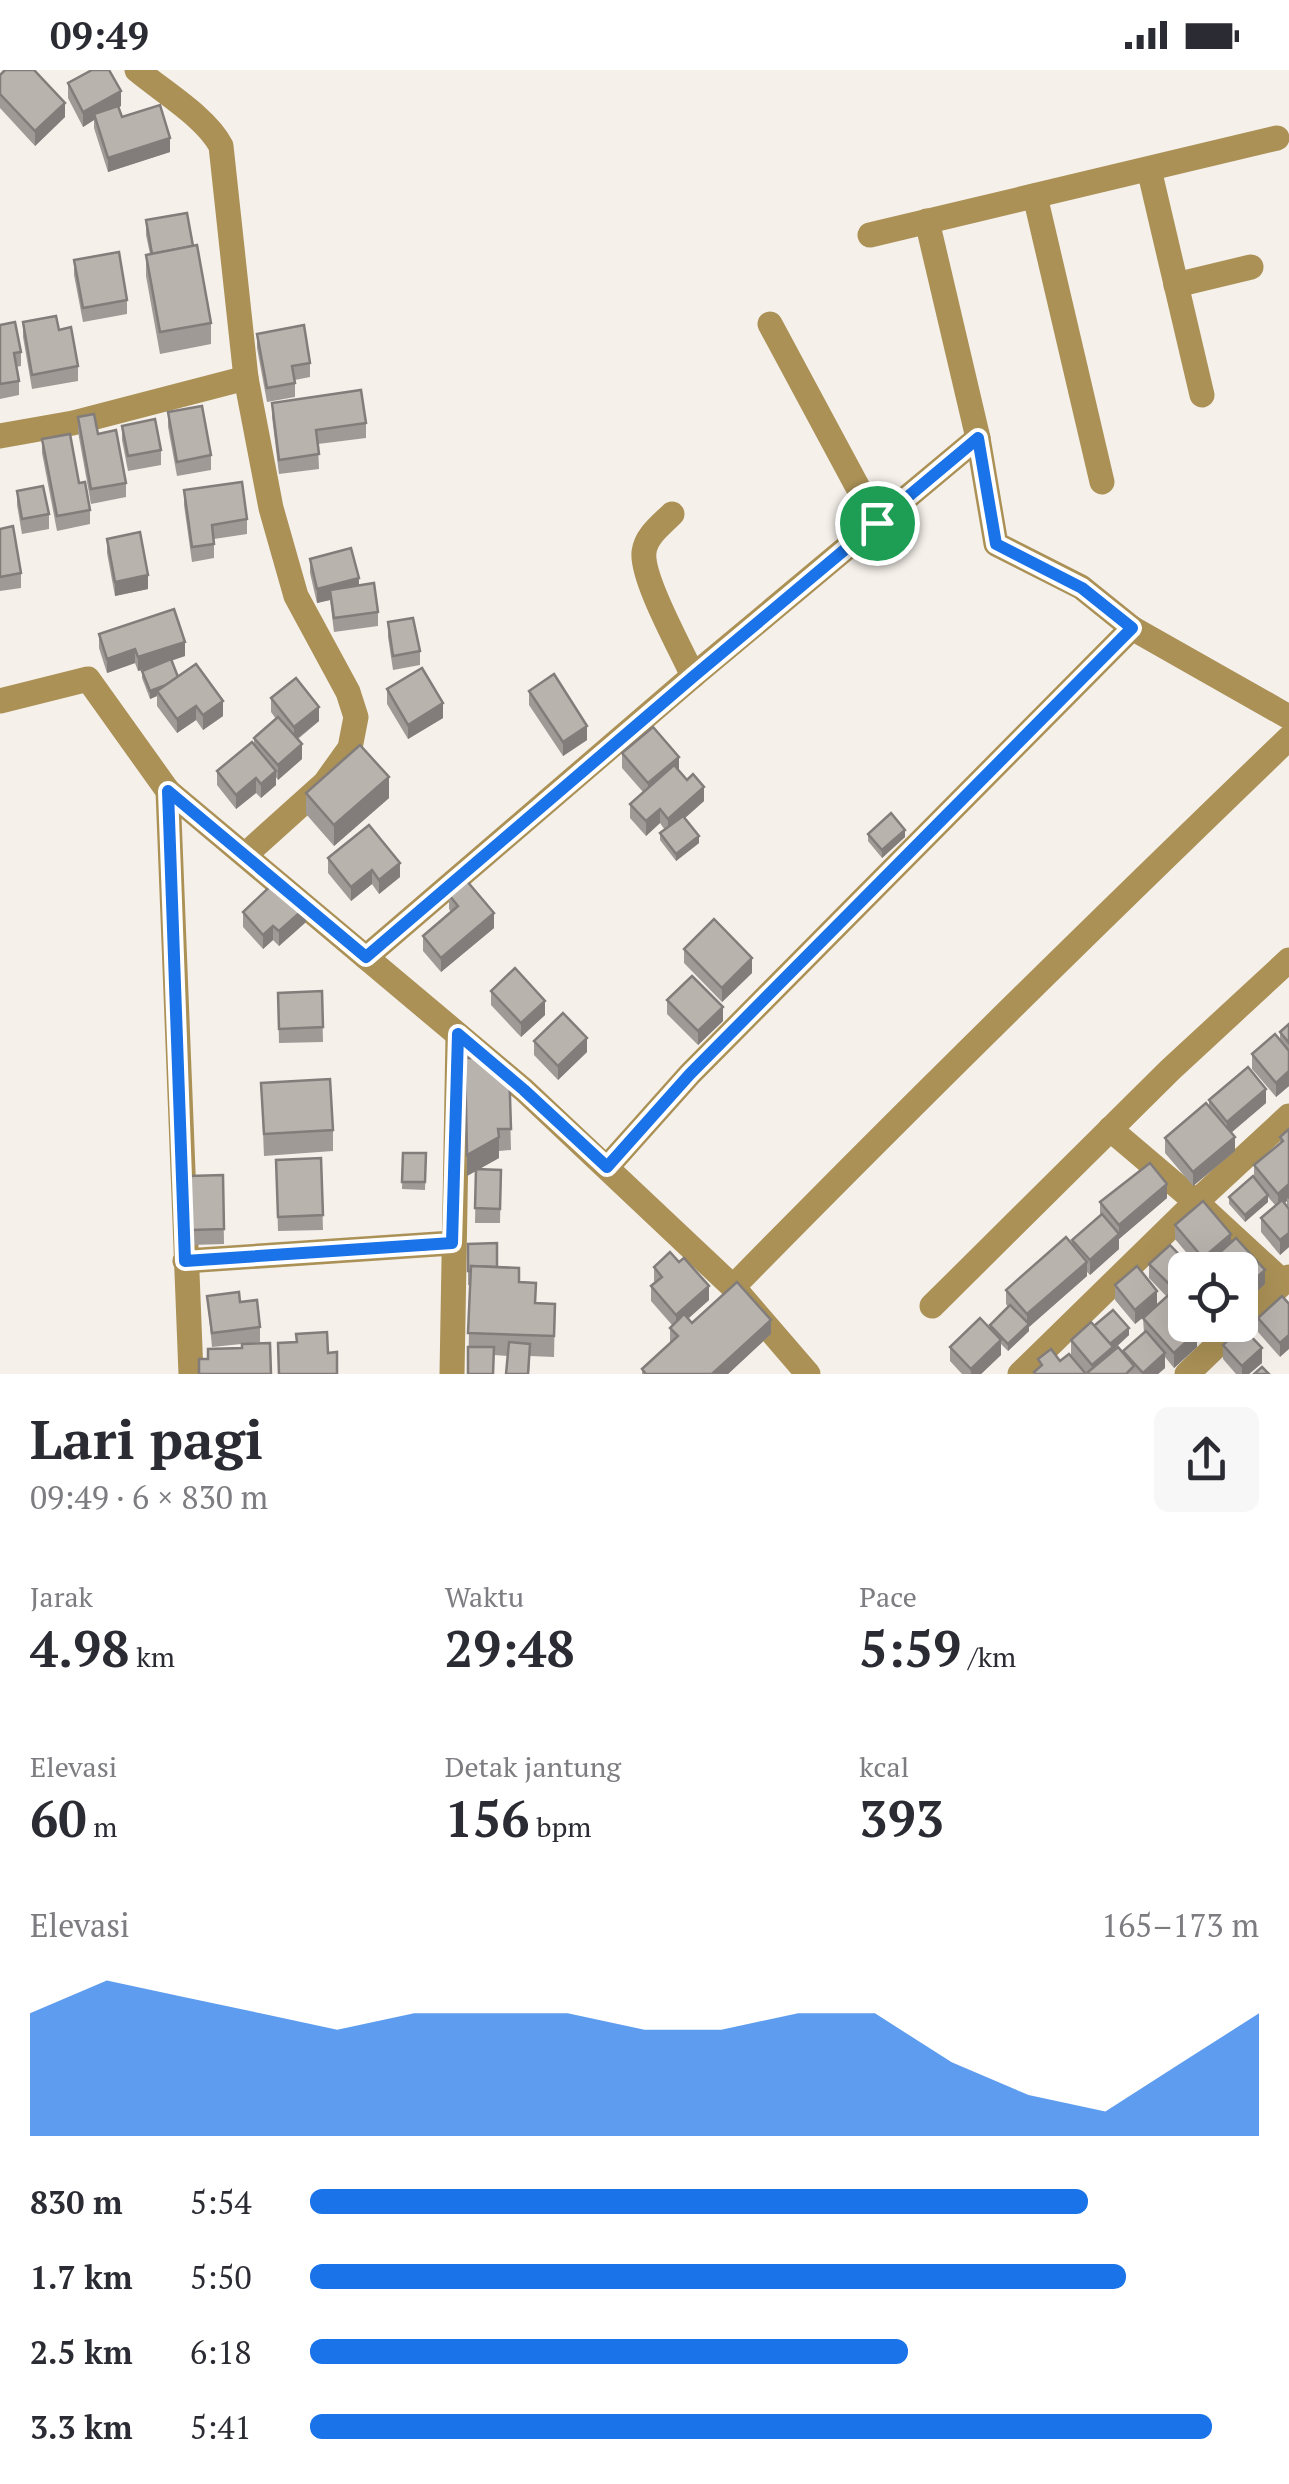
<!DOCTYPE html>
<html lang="id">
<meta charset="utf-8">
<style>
body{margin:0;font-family:"PT Serif",serif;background:#f7f7f7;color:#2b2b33;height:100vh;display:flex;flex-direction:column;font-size:38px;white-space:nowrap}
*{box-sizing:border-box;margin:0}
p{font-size:32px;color:#7c7c81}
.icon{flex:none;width:55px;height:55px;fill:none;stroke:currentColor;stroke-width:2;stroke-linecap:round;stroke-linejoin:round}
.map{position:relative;height:1304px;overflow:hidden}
.sheet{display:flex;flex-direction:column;background:#fff;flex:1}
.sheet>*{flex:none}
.controls{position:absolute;left:1168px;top:1182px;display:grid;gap:20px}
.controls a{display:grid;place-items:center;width:90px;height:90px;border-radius:15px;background:#fff;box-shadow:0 10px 40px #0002;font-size:50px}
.pin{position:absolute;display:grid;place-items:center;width:85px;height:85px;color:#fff;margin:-42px;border:5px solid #fff;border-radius:50%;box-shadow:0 2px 10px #0007}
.round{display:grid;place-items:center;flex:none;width:105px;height:105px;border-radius:15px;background:#f7f7f7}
.headline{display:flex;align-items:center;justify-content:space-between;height:170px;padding:0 30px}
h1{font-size:55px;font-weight:600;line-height:75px}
.stats{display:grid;grid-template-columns:repeat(3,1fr);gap:15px;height:170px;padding:10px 30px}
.stats div{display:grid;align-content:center}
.stats b{font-size:50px;font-weight:600}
.stats small{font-size:28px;font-weight:400}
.stats p{font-size:28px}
.chart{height:280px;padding:20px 30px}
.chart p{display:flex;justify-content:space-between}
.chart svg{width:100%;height:180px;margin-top:10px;fill:#1a73e8;opacity:.7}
ul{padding:0 30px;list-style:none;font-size:32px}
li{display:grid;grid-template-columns:160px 120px 1fr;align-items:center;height:75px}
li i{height:25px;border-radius:12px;background:#1a73e8}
.status{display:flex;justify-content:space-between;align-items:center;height:70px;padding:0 50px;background:#fff;direction:ltr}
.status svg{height:28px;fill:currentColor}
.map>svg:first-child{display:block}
</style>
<div class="status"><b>09:49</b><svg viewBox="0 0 49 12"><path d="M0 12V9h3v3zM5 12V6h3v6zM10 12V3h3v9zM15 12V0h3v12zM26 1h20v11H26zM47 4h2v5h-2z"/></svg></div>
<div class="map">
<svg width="1289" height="1304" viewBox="0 0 1289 1304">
<rect width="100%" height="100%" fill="#f5f0ea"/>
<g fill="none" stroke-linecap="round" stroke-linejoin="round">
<g stroke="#ab9156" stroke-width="25">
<path d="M137 0C162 21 206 47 221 76L246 308 271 438 296 526 348 622 356 647 350 678 325 713 245 785"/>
<polyline points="1149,99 1202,325"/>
<polyline points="1035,126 1102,412"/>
<polyline points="927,151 978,368 996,474 1081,517 1132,558 1289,647"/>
<polyline points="870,165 1277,68"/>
<polyline points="1176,215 1251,197"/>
<polyline points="770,254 877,453"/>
<polyline points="0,366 73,353 246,308"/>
<path d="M672 444C661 455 646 466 644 482 641 508 681 579 693 606"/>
<polyline points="0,631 88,609 168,721 524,1020 733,1217 808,1304"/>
<polyline points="168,721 191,1304"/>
<polyline points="366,887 693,606 978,368"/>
<polyline points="1110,1059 1196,1132 1283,1212"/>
<polyline points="607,1097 690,1004 1132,558"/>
<polyline points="185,1191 452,1173"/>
<path d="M733 1217C915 1031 1101 849 1289 668"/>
<polyline points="932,1236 1170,1000 1289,890"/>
<polyline points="1240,1253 1289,1207"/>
<polyline points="452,1304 458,965"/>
<polyline points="1020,1304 1196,1132 1289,1046"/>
<polyline points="1187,1304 1238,1255"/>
</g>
</g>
<g fill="#9f9a96">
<polygon points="0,5 65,47 35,76 0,38"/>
<polygon points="68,13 121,36 118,37 122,47 170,82 108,102 94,58 94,50 83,57 68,28"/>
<polygon points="146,150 193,176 211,253 211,274 160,284 146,206 146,185 150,184 146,165"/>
<polygon points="74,190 127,230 127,244 83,252 74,205"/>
<polygon points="23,252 78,296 78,311 32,319 23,267"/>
<polygon points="0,255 21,282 21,296 16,297 19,311 19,325 0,329"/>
<polygon points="257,264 310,293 310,307 295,310 295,327 267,332 257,278"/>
<polygon points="272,333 366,353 366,368 318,374 319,399 279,404 272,347"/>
<polygon points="168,342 211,385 211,400 177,406 168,357"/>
<polygon points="78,347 98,364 126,413 126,427 91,434 78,362"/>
<polygon points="122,356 161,380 161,395 128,401 122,370"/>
<polygon points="42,369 79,413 90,440 90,454 57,461 42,383"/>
<polygon points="184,420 247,449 247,464 214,469 214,488 192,492 184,435"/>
<polygon points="17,421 49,444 49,459 22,464 17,435"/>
<polygon points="0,459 21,503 21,518 0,521"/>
<polygon points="107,469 148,519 115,526 107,483"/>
<polygon points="310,489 359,516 378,542 378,556 334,562 330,530 317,533 310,503"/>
<polygon points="388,552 420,581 420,595 393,600 388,567"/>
<polygon points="99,564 185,586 171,591 178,607 223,646 203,660 196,650 177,663 157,636 157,626 150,629 142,608 142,601 147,598 138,601 135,593 107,603 99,578"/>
<polygon points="387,619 443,648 408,669 387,634"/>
<polygon points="529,621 587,670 563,686 529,635"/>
<polygon points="271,628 319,651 298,669 302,689 278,710 276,707 276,715 261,728 256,723 236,739 217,715 217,701 254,674 254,668 276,649 271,642"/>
<polygon points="622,683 679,701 704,731 685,748 699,773 676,791 660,770 660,763 665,760 660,753 646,766 630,748 630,734 643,722 622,698"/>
<polygon points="306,723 389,728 334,776 306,744"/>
<polygon points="868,764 905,767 882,788 868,771"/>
<polygon points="328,788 400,807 379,824 372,814 351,831 328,803"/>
<polygon points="449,825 494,858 441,902 423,881 423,866 451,842 449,839"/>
<polygon points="243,842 306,852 279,876 273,870 263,879 243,857"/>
<polygon points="684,879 752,903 722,932 684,893"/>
<polygon points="322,921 323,972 279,973 278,923"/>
<polygon points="491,921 545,945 521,967 491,935"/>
<polygon points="667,930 723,951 698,975 667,944"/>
<polygon points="1289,954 1289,1016 1276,1027 1252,999 1252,984 1280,969 1280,962"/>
<polygon points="534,971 587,982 558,1010 534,985"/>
<polygon points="465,988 497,995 509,995 511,1080 499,1081 499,1088 479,1099 501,1100 500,1153 475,1153 476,1101 467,1106"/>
<polygon points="261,1013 333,1060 333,1081 264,1086"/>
<polygon points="1209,1030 1266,1033 1231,1063 1235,1081 1193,1116 1165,1083 1165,1068 1209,1036"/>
<polygon points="1289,1059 1289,1137 1287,1135 1287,1131 1284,1133 1289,1139 1289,1177 1280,1185 1261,1162 1261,1148 1276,1136 1268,1127 1268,1132 1245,1152 1229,1134 1229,1127 1254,1108 1254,1095 1280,1074 1280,1067"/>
<polygon points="403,1083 426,1083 425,1120 402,1119"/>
<polygon points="321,1088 323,1160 278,1161 276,1090"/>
<polygon points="223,1105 224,1174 191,1175 190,1106"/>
<polygon points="1167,1128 1119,1169 1119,1179 1090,1205 1087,1202 1087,1206 1029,1257 1029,1261 1008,1281 1001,1274 1001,1285 981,1304 962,1304 950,1291 950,1277 990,1259 990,1255 1008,1237 1006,1234 1006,1220 1072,1174 1072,1170 1100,1145 1100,1132"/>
<polygon points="1175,1155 1231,1173 1265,1214 1240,1237 1240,1200 1201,1200 1175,1169"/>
<polygon points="468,1174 519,1212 536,1233 555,1234 554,1287 530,1286 529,1304 506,1304 508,1286 494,1285 468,1304 470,1215 468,1215"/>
<polygon points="1149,1194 1188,1200 1185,1200 1185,1255 1192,1255 1197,1277 1174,1298 1165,1287 1165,1298 1158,1304 1087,1304 1071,1285 1071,1270 1094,1256 1129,1265 1113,1280 1113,1281 1123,1284 1123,1281 1144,1263 1143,1248 1152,1240 1135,1254 1115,1230 1115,1215 1157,1235 1167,1227 1149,1208"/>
<polygon points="654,1197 709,1230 688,1249 692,1253 771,1264 728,1304 642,1304 642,1299 670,1273 670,1258 672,1255 651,1231 651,1216 655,1213 654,1211"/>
<polygon points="207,1226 260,1257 260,1272 212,1277"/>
<polygon points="1289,1234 1280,1287 1258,1262 1258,1248"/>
<polygon points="1195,1255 1222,1255 1206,1268"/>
<polygon points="1223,1275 1262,1293 1249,1304 1236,1304 1223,1289"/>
</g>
<g fill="#827d7a">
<polygon points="121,21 121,36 96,50 94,44 94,50 83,57 83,42"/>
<polygon points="65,33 65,47 35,76 35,61"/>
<polygon points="170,68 170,82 108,102 108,88"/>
<polygon points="148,505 148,519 115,526 115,512"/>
<polygon points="359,508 359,522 330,520 330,530 317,533 317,519"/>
<polygon points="185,572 185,586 138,601 138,587"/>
<polygon points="135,579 135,593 107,603 107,589"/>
<polygon points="179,610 157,621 157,626 150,629 150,621"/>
<polygon points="223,631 223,646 203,660 203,645"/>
<polygon points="443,633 443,648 408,669 408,655"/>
<polygon points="196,636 196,650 177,663 177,649"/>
<polygon points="319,637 319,651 294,671 294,657"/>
<polygon points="587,656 587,670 563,686 563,672"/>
<polygon points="302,674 302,689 278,710 278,695"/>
<polygon points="679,687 679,701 648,728 648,713"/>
<polygon points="276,701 276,715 261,728 261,714"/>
<polygon points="389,707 389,728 334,776 334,755"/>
<polygon points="256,708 256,723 236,739 236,725"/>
<polygon points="704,717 704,731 668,763 668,749"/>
<polygon points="660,739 660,753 646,766 646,751"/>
<polygon points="905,760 905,767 882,788 882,780"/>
<polygon points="699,766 699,773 676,791 676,784"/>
<polygon points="400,793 400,807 379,824 379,810"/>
<polygon points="372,800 372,814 351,831 351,817"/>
<polygon points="306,837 306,852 279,876 279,861"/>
<polygon points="494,843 494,858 441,902 441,888"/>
<polygon points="273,856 273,870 263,879 263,865"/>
<polygon points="752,888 752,903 722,932 722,918"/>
<polygon points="545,931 545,945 521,967 521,953"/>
<polygon points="723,937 723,951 698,975 698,961"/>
<polygon points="587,968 587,982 558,1010 558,996"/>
<polygon points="1289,1001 1289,1016 1276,1027 1276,1013"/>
<polygon points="1266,1019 1266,1033 1227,1066 1227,1052"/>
<polygon points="499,1067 499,1088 467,1106 467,1085"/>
<polygon points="1235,1067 1235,1081 1193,1116 1193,1102"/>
<polygon points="1167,1114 1167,1128 1119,1169 1119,1179 1090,1205 1090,1190 1119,1164 1119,1155"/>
<polygon points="1289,1114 1289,1129 1287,1128 1287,1131 1278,1138 1278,1124"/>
<polygon points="1268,1125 1268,1132 1245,1152 1245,1145"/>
<polygon points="1289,1163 1289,1177 1280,1185 1280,1170"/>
<polygon points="1231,1164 1231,1179 1203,1199 1203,1188"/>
<polygon points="1087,1192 1087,1206 1029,1257 1029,1261 1008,1281 1008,1274 1027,1256 1027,1244"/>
<polygon points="1188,1194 1188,1200 1185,1200 1185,1211 1175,1217 1175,1221 1168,1228 1168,1213"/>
<polygon points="1265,1200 1265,1214 1240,1237 1240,1222"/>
<polygon points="709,1216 709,1230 676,1259 676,1245"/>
<polygon points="1157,1221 1157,1236 1135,1254 1135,1240"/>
<polygon points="771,1250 771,1264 728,1304 712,1304"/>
<polygon points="1206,1255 1222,1255 1206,1268"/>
<polygon points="1129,1258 1129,1265 1113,1280 1113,1292 1092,1304 1092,1295 1109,1276"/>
<polygon points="1197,1262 1197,1277 1174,1298 1174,1283"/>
<polygon points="1289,1265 1289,1279 1280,1287 1280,1273"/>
<polygon points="1001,1270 1001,1285 981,1304 971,1304 971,1299"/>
<polygon points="1262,1278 1262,1293 1249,1304 1242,1304 1242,1296"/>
<polygon points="1165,1283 1165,1298 1158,1304 1143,1304"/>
</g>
<g fill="#b9b3ae" stroke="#827d7a" stroke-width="2.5">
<polygon points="5,0 34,0 65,33 35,61 0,24 0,5"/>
<polygon points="92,0 109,0 121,21 83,42 68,13"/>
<polygon points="160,35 170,68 108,88 94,44 118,36 122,47"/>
<polygon points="187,143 193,176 152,184 146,150"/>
<polygon points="197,175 211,253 160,262 146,185"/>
<polygon points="119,182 127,230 83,238 74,190"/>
<polygon points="56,246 59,260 71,257 78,296 32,305 23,252"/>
<polygon points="15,252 21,282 14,283 19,311 0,314 0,255"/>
<polygon points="304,255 310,293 292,296 295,313 267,318 257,264"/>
<polygon points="361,320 366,353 316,360 319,384 279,390 272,333"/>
<polygon points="202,336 211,385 177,392 168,342"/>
<polygon points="94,344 98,364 116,360 126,413 91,419 78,347"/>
<polygon points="155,349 161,380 128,386 122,356"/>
<polygon points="70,364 79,413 85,412 90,440 57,446 42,369"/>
<polygon points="242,412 247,449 212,455 214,474 192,477 184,420"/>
<polygon points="43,416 49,444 22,449 17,421"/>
<polygon points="13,456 21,503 0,507 0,459"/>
<polygon points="140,462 148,505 115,512 107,469"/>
<polygon points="351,478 359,508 317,519 310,489"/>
<polygon points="374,513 378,542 334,548 330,520"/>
<polygon points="174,539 185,572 138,587 135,579 107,589 99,564"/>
<polygon points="413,548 420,581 393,586 388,552"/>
<polygon points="171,589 178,607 166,615 150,621 142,601"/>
<polygon points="196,594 223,631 203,645 196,636 177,649 157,621"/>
<polygon points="422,598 443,633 408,655 387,619"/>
<polygon points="554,604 587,656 563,672 529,621"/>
<polygon points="296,608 319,637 294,657 271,628"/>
<polygon points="278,647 302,674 278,695 254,668"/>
<polygon points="653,657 679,687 648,713 622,683"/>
<polygon points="252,672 276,701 261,714 256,708 236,725 217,701"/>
<polygon points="360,675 389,707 334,755 306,723"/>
<polygon points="674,695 687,710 693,704 704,717 668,749 660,739 646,751 630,734"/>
<polygon points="891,743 905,760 882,780 868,764"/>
<polygon points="683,746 699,766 676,784 660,763"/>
<polygon points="369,755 400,793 379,810 372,800 351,817 328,788"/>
<polygon points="279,808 306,837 279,861 273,856 263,865 243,842"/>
<polygon points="466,810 494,843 441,888 423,866 458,836 449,825"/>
<polygon points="714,849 752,888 722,918 684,879"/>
<polygon points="515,898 545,931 521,953 491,921"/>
<polygon points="692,906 723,937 698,961 667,930"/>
<polygon points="322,921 323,957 279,959 278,923"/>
<polygon points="563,943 587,968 558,996 534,971"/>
<polygon points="1289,954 1289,973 1280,962"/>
<polygon points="1275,964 1289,981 1289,1001 1276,1013 1252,984"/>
<polygon points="465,988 497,988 497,995 509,995 511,1059 498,1059 499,1067 467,1085"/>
<polygon points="1248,997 1266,1019 1227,1052 1209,1030"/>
<polygon points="330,1009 333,1060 264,1064 261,1013"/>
<polygon points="1206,1033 1235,1067 1193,1102 1165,1068"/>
<polygon points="1289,1059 1289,1114 1278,1124 1254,1095 1283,1071 1280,1067"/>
<polygon points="403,1083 426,1083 425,1112 402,1112"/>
<polygon points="321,1088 323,1145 278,1147 276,1090"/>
<polygon points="1150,1093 1167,1114 1119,1155 1100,1132"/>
<polygon points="476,1099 501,1100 500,1139 475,1138"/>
<polygon points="223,1105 224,1159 191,1160 190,1106"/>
<polygon points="1253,1106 1268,1125 1245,1145 1229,1127"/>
<polygon points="1282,1130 1289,1139 1289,1163 1280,1170 1261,1148"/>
<polygon points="1203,1131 1231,1164 1203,1188 1175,1155"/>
<polygon points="1102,1144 1119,1164 1090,1190 1072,1170"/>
<polygon points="1066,1167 1087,1192 1027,1244 1006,1220"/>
<polygon points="1236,1168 1265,1200 1240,1222 1240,1200 1204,1200 1202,1198"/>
<polygon points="497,1173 497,1197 471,1196 471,1201 468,1201 468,1174"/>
<polygon points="1170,1175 1188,1194 1168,1213 1149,1194"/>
<polygon points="670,1182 679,1192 684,1188 709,1216 676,1245 651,1216 662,1207 654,1197"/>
<polygon points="471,1196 519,1198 519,1212 536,1213 535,1233 555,1234 554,1266 468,1263"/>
<polygon points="1137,1196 1157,1221 1135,1240 1115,1215"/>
<polygon points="1185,1209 1185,1229 1175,1217"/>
<polygon points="737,1212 771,1250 712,1304 646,1304 642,1299 678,1266 670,1258 684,1244 692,1253"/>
<polygon points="1174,1220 1185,1233 1185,1255 1191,1255 1197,1262 1174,1283 1143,1248"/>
<polygon points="239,1222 240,1232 257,1230 260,1257 212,1263 207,1226"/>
<polygon points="1282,1226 1289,1234 1289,1265 1280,1273 1258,1248"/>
<polygon points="1010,1235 1029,1254 1008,1274 990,1255"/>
<polygon points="1113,1240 1129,1258 1110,1274 1094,1256"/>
<polygon points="980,1248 1001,1270 971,1299 950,1277"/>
<polygon points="1091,1252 1113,1277 1092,1295 1071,1270"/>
<polygon points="1242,1257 1262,1278 1242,1296 1223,1275"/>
<polygon points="1146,1261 1165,1283 1143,1303 1123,1281"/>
<polygon points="327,1262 328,1283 337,1282 337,1304 279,1304 278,1273 297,1272 296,1264"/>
<polygon points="509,1272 530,1274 528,1304 506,1304"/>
<polygon points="270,1273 271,1304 199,1304 199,1289 208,1289 208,1279 242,1278 242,1274"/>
<polygon points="468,1277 494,1277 493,1304 468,1304"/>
<polygon points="1118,1277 1134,1296 1126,1304 1089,1304 1088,1302"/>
<polygon points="1051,1279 1060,1291 1069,1284 1086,1304 1036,1304 1034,1302 1042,1295 1038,1289"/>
<polygon points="1262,1297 1269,1304 1254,1304"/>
</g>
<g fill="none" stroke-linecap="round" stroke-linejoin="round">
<defs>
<polygon id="route" points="978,368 996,474 1082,518 1132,558 690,1004 607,1097 524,1020 458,964 452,1173 185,1191 168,721 366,887 694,606"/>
</defs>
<use href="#route" stroke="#fff" stroke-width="20"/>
<use href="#route" stroke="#1a73e8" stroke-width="12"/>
</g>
</svg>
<div class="controls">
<a><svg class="icon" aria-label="locate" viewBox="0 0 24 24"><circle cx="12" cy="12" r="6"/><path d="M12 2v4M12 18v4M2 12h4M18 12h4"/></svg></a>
</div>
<div class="pin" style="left:877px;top:453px;background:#1e9e55"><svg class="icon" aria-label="arrive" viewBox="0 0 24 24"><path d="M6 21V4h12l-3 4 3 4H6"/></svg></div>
</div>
<section class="sheet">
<div class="headline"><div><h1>Lari pagi</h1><p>09:49 · 6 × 830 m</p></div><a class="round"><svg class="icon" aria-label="share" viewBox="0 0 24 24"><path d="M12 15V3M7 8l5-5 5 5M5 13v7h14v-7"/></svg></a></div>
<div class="stats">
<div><p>Jarak</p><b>4.98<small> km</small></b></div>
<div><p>Waktu</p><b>29:48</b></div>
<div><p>Pace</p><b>5:59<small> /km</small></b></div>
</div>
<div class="stats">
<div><p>Elevasi</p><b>60<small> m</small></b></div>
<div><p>Detak jantung</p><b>156<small> bpm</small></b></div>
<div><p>kcal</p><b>393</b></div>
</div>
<div class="chart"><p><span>Elevasi</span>165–173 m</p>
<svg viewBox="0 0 160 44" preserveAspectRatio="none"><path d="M0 44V14L10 6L20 10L30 14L40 18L50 14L60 14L70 14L80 18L90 18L100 14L110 14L120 26L130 34L140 38L150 26L160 14V44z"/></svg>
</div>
<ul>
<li><b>830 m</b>5:54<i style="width:82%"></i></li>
<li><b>1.7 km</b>5:50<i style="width:86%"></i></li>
<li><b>2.5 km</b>6:18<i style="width:63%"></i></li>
<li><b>3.3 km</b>5:41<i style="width:95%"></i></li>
</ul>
</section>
